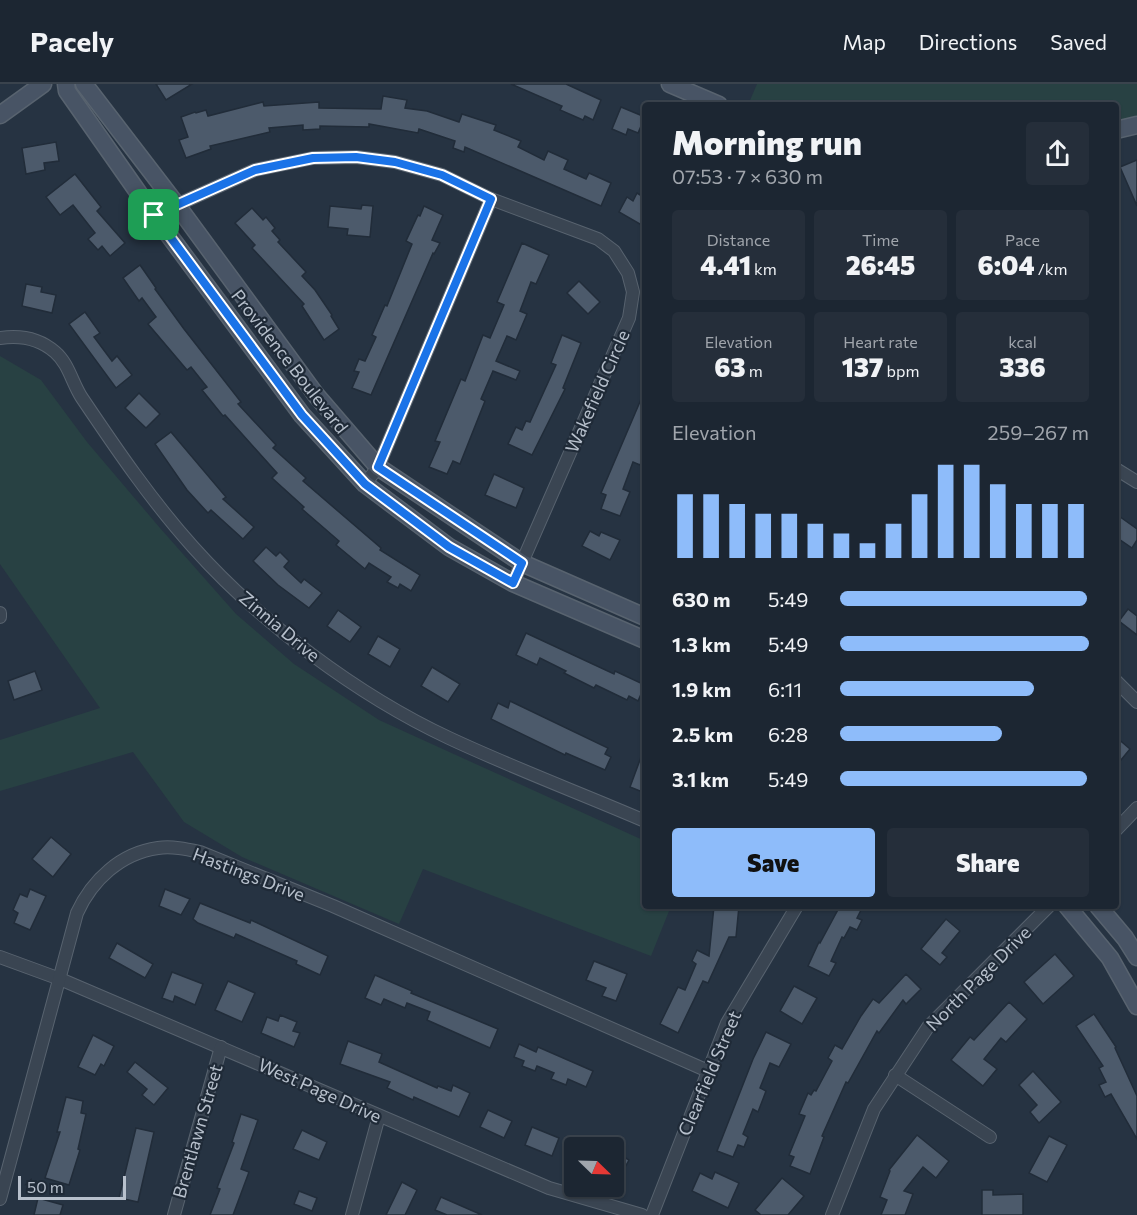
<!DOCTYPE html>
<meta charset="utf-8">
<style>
body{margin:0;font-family:Commissioner,sans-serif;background:#252e3a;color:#f1f3f6;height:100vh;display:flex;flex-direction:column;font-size:22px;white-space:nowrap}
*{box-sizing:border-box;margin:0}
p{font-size:20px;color:#a0a5ac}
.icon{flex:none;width:33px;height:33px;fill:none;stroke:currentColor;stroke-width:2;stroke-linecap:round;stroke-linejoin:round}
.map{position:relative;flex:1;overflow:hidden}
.sheet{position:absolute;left:642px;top:18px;width:477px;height:807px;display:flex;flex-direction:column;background:#1c2632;border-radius:6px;box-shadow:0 2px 4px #0004,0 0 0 2px #3a434d}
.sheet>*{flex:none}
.needle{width:39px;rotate:113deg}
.fabs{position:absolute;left:564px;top:1053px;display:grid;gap:12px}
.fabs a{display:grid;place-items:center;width:60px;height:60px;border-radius:6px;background:#1c2632;box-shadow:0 2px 4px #0004,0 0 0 2px #3a434d;font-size:30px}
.scale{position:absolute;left:18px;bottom:15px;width:108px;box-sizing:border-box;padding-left:6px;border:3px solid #b7c0cc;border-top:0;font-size:16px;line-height:21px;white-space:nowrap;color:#b7c0cc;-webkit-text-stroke:4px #1f2a37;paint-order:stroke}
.pin{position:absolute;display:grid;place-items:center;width:51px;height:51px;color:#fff;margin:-26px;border-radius:12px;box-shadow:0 3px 9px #0006}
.round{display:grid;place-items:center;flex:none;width:63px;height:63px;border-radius:6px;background:#252e3a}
.overview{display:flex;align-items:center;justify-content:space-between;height:102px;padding:0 30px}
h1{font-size:33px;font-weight:800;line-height:45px}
.stats{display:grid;grid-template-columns:repeat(3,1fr);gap:9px;height:102px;padding:6px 30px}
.stats div{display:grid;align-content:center;border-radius:6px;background:#252e3a;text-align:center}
.stats b{font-size:26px;font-weight:800}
.stats small{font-size:16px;font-weight:400}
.stats p{font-size:16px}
.chart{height:168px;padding:12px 30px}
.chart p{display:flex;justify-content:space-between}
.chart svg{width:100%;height:108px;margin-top:6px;stroke:#8ebcfa;stroke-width:6}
.button{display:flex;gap:12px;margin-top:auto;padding:12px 30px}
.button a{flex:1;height:69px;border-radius:6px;background:#8ebcfa;color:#111;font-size:24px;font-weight:800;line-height:69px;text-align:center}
.button a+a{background:#252e3a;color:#f1f3f6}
ul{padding:0 30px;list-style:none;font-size:20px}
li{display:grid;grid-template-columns:96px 72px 1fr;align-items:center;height:45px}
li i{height:15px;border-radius:8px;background:#8ebcfa}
header{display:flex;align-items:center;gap:36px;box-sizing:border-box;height:84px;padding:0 30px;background:#1c2632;border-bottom:2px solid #3a434d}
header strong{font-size:28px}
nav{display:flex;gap:33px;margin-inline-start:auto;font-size:21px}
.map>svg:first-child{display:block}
</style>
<header>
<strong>Pacely</strong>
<nav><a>Map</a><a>Directions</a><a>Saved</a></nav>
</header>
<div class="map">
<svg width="1137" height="1131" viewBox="0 0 1137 1131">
<rect width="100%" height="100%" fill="#263342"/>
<g fill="#284143">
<polygon points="757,0 1137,0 1137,32 1116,38 1116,21 748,21"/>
<polygon points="0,272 41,296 87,358 160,444 236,530 294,580 379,636 645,757 645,822 671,822 651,872 423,785 399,840 242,773 184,738 133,668 0,707 0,656 100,624 0,480"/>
</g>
<g fill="#4c5a6b" stroke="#212c39" stroke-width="1.5">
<polygon points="156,0 192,0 166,16"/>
<polygon points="511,0 566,0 601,16 593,36 585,32 583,36 560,26 562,22"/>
<polygon points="383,12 407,16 405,24 427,27 459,38 462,30 496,41 494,46 521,57 518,63 544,76 548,67 568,76 564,85 586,95 589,89 611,99 601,122 465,63 464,68 453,64 455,57 419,45 418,49 369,40 369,43 320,42 320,45 303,46 303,41 269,44 270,48 210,62 211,65 186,74 179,56 188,53 181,33 195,28 196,29 206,26 208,32 263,18 264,22 319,18 319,24 381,25"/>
<polygon points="621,23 645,33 638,49 628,45 626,51 612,45"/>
<polygon points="56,58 59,77 44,79 45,86 26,90 22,64"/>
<polygon points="1137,76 1137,122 1120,83"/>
<polygon points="75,90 101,123 97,127 125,159 110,172 102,162 98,166 88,155 95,149 73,121 60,131 46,113"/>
<polygon points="637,109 645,114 645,143 619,128 627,113 633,117"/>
<polygon points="362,121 373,122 370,153 347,151 348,145 328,143 330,122 361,125"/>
<polygon points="424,122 443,131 432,156 440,159 434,170 433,169 371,311 352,304 359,288 354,287 359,275 365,277 376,253 372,251 385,221 387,222 412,160 406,157 418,131 420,132"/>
<polygon points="252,124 263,136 266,133 275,144 272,147 280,156 278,158 306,188 302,192 315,206 332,231 331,232 339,245 324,256 302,222 304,220 252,164 255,161 235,139"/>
<polygon points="522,159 549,171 536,200 531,198 520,227 527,230 516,256 507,252 496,277 520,287 516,296 493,287 481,315 485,317 460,380 453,377 447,390 429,383 440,358 435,357 461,295 465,297 483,251 490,254 504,221 497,218"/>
<polygon points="140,181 156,204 155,205 184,245 241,318 238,320 276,361 273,364 306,394 303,397 381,464 380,466 420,491 411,507 400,500 398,504 387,498 391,493 369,479 365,485 336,461 339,457 302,425 304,423 272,394 277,389 225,331 223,332 202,306 207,303 191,283 187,286 148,240 156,233 142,214 139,217 123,194"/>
<polygon points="579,197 600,218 588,230 567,209"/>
<polygon points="26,200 42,203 41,208 56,211 52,229 22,222"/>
<polygon points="85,228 100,249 94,253 112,277 117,272 132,291 116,304 69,240"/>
<polygon points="562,251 581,259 563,304 565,305 532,371 508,360 516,343 522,346 526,337 530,338 556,281 551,279"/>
<polygon points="645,306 645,369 640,381 633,378 623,405 630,408 620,432 601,425 606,411 601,409"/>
<polygon points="139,309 160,330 146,344 125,324"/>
<polygon points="171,348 226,413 223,415 254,443 243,455 211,426 208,429 187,406 155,360"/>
<polygon points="494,390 524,404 516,424 485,411"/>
<polygon points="1116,430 1137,445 1137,456 1132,464 1116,453"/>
<polygon points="590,447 599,452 601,448 620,456 610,476 582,462"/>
<polygon points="266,463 276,472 280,468 289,477 284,483 301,499 304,495 322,509 309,524 278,501 253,477"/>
<polygon points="1128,525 1137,532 1137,551 1119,537"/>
<polygon points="338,526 361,543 350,558 327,542"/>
<polygon points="526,549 614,590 615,587 645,601 638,617 629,612 627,616 596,601 594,604 564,589 566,587 540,574 537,581 516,571"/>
<polygon points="378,552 400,565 390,583 368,570"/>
<polygon points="432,583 460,600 448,618 421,602"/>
<polygon points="35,587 42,606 14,616 8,597"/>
<polygon points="510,617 608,664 605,670 611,673 605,686 566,669 565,671 491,635 498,619 508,624"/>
<polygon points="1116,653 1130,665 1116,682"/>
<polygon points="644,665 645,665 645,709 630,703"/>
<polygon points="51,753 71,770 53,793 32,775"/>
<polygon points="30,805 46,812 30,846 14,839 18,829 13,826 20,810 27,813"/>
<polygon points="165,805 190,815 181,831 159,822"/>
<polygon points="200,819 250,839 251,836 328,872 320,891 296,880 297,877 236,850 234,854 198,839 193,835"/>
<polygon points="714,822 739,822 736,853 729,853 708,899 703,897 678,949 660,940 678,903 685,906 696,880 692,877 697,866 709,872"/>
<polygon points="840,822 863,822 857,834 862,836 857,846 850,843 844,854 842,853 831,877 836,879 829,892 808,882 819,858 820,859"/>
<polygon points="946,835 960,847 942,869 947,873 940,881 921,865"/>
<polygon points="117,859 153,880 145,894 109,874"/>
<polygon points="1055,870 1074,892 1043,920 1024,898"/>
<polygon points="594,877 627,890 616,917 602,912 606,904 586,896"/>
<polygon points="172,888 203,900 195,921 175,912 173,918 162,914"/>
<polygon points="906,890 921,905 906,920 903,916 879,949 877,947 848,999 846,998 822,1052 824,1053 810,1090 790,1082 794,1073 789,1071 805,1032 799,1030 808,1009 811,1011 814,1006 816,1007 832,977 828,974 835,961 842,965 861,932 873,915 879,919"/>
<polygon points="375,891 412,907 411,909 498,945 490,964 427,936 430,928 407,919 405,924 384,915 381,921 365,914"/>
<polygon points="228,897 255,909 242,938 215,926"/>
<polygon points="794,902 817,914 802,940 780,927"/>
<polygon points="1009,918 1027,935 1006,958 1001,954 984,975 997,985 983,1002 951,976 970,953 974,956"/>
<polygon points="1094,930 1116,963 1115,964 1137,1012 1137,1055 1111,1010 1105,1013 1099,1001 1106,998 1099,984 1103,982 1076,942"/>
<polygon points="280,931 297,938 293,947 300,949 294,963 261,949 267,933 278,937"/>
<polygon points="766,948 791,960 779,983 770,979 760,1004 766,1007 758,1028 753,1025 743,1050 748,1053 744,1063 738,1061 733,1073 717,1067 753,975"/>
<polygon points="93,951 114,962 104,982 101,980 95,991 78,983"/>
<polygon points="348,957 382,970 379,978 437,1004 438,1002 451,1007 453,1001 470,1009 459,1033 414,1013 413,1016 387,1004 390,998 340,980"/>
<polygon points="519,960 536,968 538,963 593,987 586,1003 568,995 566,1001 551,995 554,989 537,982 535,987 522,982 524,977 514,973"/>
<polygon points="135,978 168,1004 154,1021 142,1011 147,1005 127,988"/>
<polygon points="1033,987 1061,1018 1039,1039 1030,1028 1037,1021 1019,1001"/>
<polygon points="66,1013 83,1017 81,1029 86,1030 78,1065 80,1066 69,1101 45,1094 60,1048 57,1048"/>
<polygon points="488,1026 512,1037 504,1054 480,1043"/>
<polygon points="241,1030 258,1036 241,1085 249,1088 233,1131 210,1131 220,1105 217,1104 234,1059 232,1058"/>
<polygon points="532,1043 559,1054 552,1072 525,1061"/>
<polygon points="136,1044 154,1048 138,1118 119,1114"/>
<polygon points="302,1046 327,1058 319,1076 293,1065"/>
<polygon points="917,1051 949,1077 936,1094 923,1083 904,1107 913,1110 905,1131 881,1131 887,1116 880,1113 890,1087 889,1086"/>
<polygon points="1049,1052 1067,1061 1047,1098 1029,1089"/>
<polygon points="614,1067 629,1076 614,1103"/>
<polygon points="715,1088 739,1099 728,1124 692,1107 700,1089 712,1095"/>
<polygon points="782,1094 804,1112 788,1131 761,1131 755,1126"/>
<polygon points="402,1098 417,1106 405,1131 386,1131"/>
<polygon points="982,1106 993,1106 993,1111 1023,1110 1023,1131 982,1131"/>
<polygon points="299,1107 317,1114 312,1127 294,1120"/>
<polygon points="441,1113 482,1131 447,1131 435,1126"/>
<polygon points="38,1114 63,1121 60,1131 34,1131"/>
</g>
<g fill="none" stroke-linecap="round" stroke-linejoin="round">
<defs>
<g id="street">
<polyline points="154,131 255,86 313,74 356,73 395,78 442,91 491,115 598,155 614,167 628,189 633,208 629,234 513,499"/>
<path d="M0 254C20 251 39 254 55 268 69 280 72 299 82 314 117 366 151 416 193 463 260 538 357 611 449 654 513 684 580 709 645 737"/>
<polyline points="1116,385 1137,398"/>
<polyline points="365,400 378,383 491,115"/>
<polyline points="0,529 0,533"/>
<polyline points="1116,597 1137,618"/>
<polyline points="1116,746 1137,724"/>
<polyline points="0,873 60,895 549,1104 642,1131"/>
<polyline points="895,991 990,1053"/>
<path d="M0 1115 77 829C92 796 121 769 158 764 172 762 186 765 200 768L333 822 708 987"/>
<polyline points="174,1131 221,963"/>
<polyline points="352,1131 379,1032"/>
<polyline points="652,1131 727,939 797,822"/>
<polyline points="832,1131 874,1025 928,943 1049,822"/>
</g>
<g id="secondary">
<polyline points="66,0 67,7 154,131 302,331 365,400 449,463 513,499 645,556"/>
<polyline points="84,0 176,120 316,311 378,383 522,479 645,533"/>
<polyline points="670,0 719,21"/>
<polyline points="0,31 43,0"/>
<polyline points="1116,46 1137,41"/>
<polyline points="1067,822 1110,874 1137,922"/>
<polyline points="1098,822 1125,854 1137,873"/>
</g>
</defs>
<use href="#street" stroke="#58636f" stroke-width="14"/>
<use href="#secondary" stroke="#58636f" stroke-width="19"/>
<use href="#street" stroke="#3a4552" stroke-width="12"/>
<use href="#secondary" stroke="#485465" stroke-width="16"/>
</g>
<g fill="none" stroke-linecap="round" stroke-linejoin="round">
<defs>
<polygon id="route" points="356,73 395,78 442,91 491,115 378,383 522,479 513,499 449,463 365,400 302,331 154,131 255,86 313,74"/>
</defs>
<use href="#route" stroke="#fff" stroke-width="12"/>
<use href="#route" stroke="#1a73e8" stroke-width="8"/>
</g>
<g text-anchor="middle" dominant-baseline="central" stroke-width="4.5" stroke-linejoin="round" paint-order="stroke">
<g font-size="18" fill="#b7c0cc" stroke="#1f2a37">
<text transform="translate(290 277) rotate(52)">Providence Boulevard</text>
<text transform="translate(597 307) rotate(-66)">Wakefield Circle</text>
<text transform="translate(280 542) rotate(40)">Zinnia Drive</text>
<text transform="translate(249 790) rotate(21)">Hastings Drive</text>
<text transform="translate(978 894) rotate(-45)">North Page Drive</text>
<text transform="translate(709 989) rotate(-67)">Clearfield Street</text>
<text transform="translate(320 1006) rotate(24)">West Page Drive</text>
<text transform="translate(197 1047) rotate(-74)">Brentlawn Street</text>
</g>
</g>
</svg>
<div class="fabs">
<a><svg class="needle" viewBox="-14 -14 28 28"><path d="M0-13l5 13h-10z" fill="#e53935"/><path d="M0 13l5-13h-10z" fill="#a0a5ac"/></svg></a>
</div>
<div class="scale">50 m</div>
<div class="pin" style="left:154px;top:131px;background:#1e9e55"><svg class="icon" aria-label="arrive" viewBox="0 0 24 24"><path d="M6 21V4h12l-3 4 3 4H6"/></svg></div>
<section class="sheet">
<div class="overview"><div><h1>Morning run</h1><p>07:53 · 7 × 630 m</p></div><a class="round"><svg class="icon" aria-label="share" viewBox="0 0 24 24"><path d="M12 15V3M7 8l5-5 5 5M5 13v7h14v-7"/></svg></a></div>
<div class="stats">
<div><p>Distance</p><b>4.41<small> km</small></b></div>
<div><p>Time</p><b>26:45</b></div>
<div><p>Pace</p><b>6:04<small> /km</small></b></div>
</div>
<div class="stats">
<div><p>Elevation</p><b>63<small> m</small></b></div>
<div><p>Heart rate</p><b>137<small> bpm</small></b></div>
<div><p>kcal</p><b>336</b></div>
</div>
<div class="chart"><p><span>Elevation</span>259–267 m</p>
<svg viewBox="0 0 160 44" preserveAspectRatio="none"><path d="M5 44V18M15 44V18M25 44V22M35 44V26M45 44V26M55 44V30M65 44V34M75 44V38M85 44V30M95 44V18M105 44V6M115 44V6M125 44V14M135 44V22M145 44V22M155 44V22"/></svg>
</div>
<ul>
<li><b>630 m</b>5:49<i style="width:99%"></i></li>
<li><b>1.3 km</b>5:49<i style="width:100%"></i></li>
<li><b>1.9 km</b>6:11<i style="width:78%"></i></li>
<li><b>2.5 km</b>6:28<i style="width:65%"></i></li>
<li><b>3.1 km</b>5:49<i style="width:99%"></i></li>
</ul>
<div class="button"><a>Save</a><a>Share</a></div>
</section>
</div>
